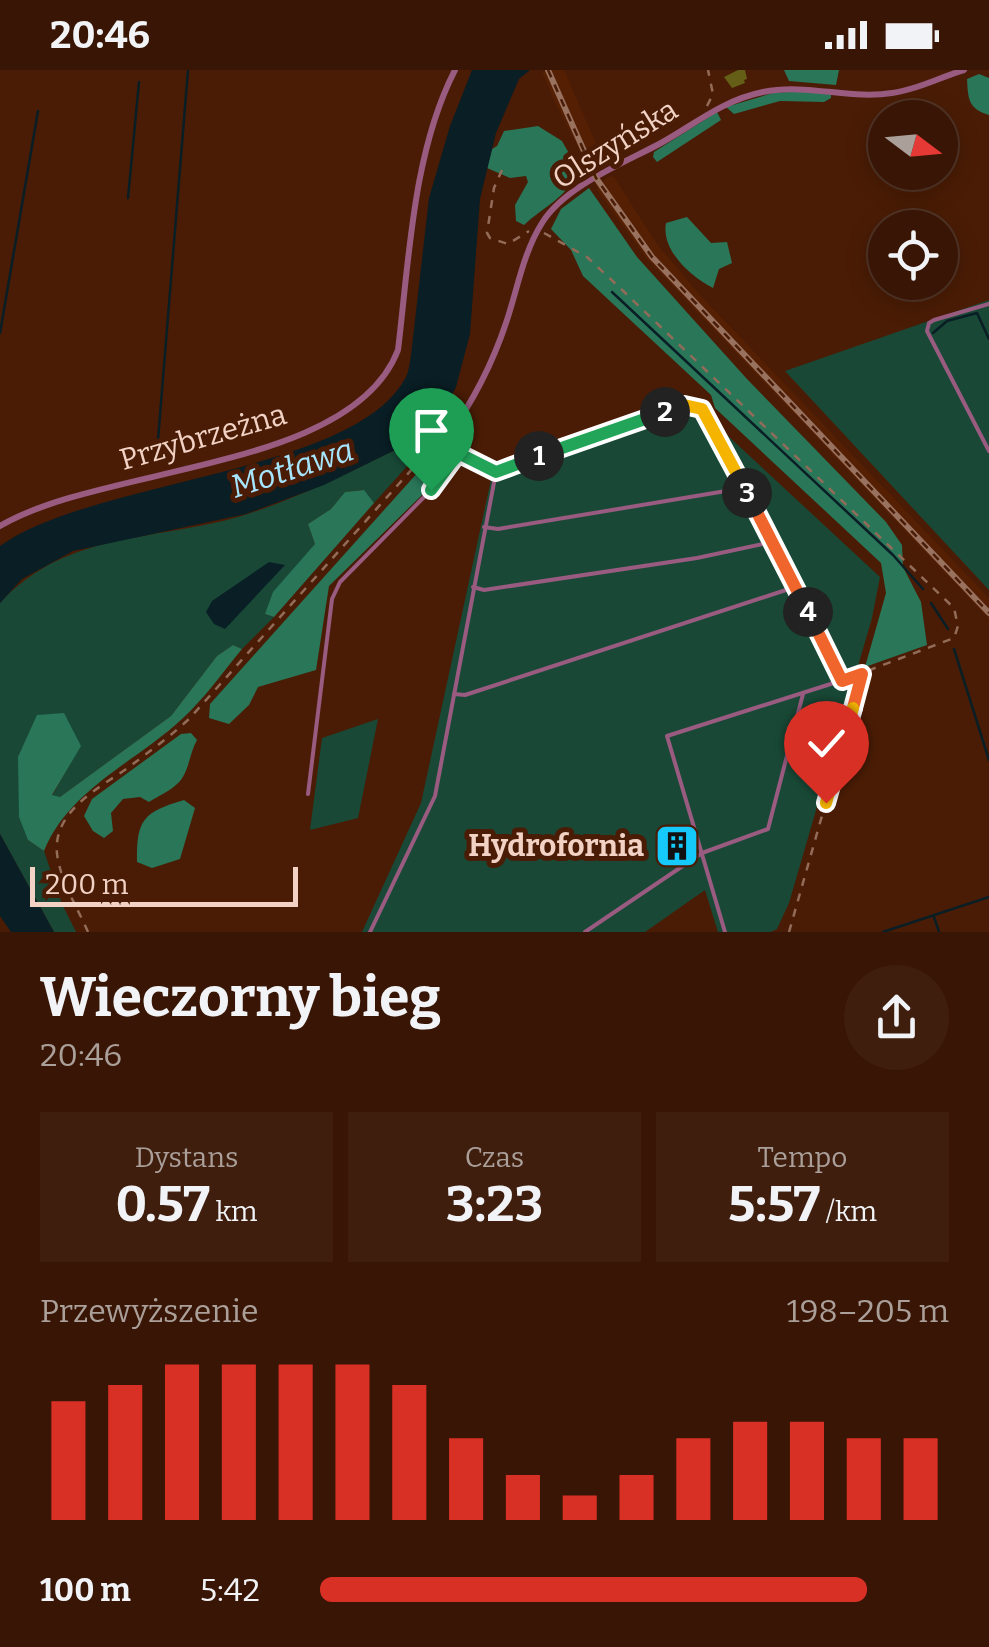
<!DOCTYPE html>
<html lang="pl">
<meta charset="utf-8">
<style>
body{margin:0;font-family:Bitter,serif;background:#3f1e0e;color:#f1f3f6;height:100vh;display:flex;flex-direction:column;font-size:38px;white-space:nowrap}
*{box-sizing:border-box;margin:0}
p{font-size:32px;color:#ab9f9a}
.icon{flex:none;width:55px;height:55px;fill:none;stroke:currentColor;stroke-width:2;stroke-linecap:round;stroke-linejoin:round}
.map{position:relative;height:862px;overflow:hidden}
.drawer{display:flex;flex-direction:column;background:#381504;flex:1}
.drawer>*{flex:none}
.needle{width:65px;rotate:106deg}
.controls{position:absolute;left:868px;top:30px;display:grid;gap:20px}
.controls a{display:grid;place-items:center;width:90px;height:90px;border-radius:50%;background:#381504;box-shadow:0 5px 25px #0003,0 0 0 2px #523426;font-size:50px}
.scale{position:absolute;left:30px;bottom:25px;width:268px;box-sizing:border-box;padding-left:10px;border:5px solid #f1d2c5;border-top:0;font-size:28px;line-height:35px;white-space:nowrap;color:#f1d2c5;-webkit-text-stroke:8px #4a1c05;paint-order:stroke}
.pin{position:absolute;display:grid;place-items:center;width:85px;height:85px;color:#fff;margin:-102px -42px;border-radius:50% 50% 50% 0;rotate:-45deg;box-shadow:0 0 10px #0007}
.pin .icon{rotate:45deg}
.km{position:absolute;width:50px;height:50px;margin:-25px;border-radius:50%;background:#222;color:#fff;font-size:28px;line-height:50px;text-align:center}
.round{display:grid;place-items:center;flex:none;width:105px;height:105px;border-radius:52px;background:#3f1e0e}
.summary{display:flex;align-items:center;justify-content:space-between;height:170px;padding:0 40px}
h1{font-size:55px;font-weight:700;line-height:75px}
.figures{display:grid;grid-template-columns:repeat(3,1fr);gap:15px;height:170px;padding:10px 40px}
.figures div{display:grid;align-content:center;border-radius:0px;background:#3f1e0e;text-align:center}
.figures b{font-size:50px;font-weight:700}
.figures small{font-size:28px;font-weight:400}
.figures p{font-size:28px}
.chart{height:280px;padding:20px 40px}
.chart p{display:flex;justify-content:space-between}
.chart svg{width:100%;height:180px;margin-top:10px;stroke:#d93025;stroke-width:6}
ul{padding:0 40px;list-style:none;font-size:32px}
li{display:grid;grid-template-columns:160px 120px 1fr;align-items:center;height:75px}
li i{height:25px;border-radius:12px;background:#d93025}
.status{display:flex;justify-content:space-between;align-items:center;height:70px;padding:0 50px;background:#381504;direction:ltr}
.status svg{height:28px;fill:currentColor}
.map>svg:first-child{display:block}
</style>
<div class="status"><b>20:46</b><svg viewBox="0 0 49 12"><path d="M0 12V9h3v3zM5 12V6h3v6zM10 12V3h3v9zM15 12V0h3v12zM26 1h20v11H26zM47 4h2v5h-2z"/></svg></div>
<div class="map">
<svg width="989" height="862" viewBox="0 0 989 862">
<rect width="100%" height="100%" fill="#4a1c05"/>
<g fill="#541f03">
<polygon points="547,0 564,0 604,92 592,104 555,32 542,2"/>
<polygon points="610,106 614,107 657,174 700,225 989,528 989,549 647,189 597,120 598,115"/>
</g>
<g fill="#194936">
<polygon points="989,230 989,520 785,301"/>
<polygon points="686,327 880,507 872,548 789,833 777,859 771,862 718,862 705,820 645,862 362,862 421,733 494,396"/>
<path d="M397 379 409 394 374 433 363 420 345 422 331 439 308 454 315 474 265 544 274 547 242 579 233 575 217 586 171 646 60 727 52 726 80 676 64 644 28 770 44 781 62 834 76 862H54L0 764V533C68 459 159 472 248 444 300 427 348 403 397 379Z"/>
<polygon points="378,649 358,748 310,760 322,668"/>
</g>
<g fill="#297658">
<polygon points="784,0 839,0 836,15 789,11"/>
<path d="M979 4 989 8V45C968 39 968 28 967 9Z"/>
<polygon points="806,21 831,23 831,28 824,32 780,31 734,44 726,37 773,23"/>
<polygon points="717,42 721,50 657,92 653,87 654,82"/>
<path d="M538 56 562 71 580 103 575 105C567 127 542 138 524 155L516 151 515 135 528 112 526 106 510 108 487 98 492 79 497 76 504 61Z"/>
<polygon points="589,118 637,187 747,309 886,452 902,475 903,497 921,532 927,575 865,597 886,523 881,493 715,338 711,325 583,206 571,180 551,159 561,139"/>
<path d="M687 147 711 173 727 172 732 193 719 199 713 218C690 206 661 180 666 153Z"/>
<polygon points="442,381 446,381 449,391 421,426 329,516 316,600 258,617 249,635 229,654 209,648 210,634 428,391"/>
<polygon points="364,420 374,433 274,547 265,544 273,522 315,474 308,454 331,439 345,422"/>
<path d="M233 575 242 579C223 602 204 629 182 649 136 692 69 719 44 781L28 770 19 747 18 687 37 645 64 643 81 676 52 725 60 727 171 646 217 586Z"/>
<path d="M191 663 197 670C189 684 189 704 177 714 170 721 158 726 149 732L140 727 123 729 111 743 113 761 104 768 93 761 84 746 92 729 181 664Z"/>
<path d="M184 730 195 738 180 789 152 798 137 792C136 749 144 742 184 730Z"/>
</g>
<g fill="#091e25">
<path d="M472 0H530L519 9 496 63 480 129 470 264 456 317 439 347 397 379 324 415 246 444 73 481 22 509 0 533V476C93 409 356 404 406 307 409 301 410 291 411 285L429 128 450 56Z"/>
<polygon points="269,492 285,495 225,559 214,554 206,542 212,531"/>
<polygon points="0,764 54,862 11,862 0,846"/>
</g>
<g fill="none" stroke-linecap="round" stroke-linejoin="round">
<g stroke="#091e25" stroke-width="2.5">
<polyline points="128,128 139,12"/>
<polyline points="612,222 893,485 923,519"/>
<polyline points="0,263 38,41"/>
<polyline points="933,263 947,251 977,243 989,269"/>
<polyline points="157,382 188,0"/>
<polyline points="931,533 948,559"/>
<polyline points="954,579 989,690"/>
<polyline points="934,847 939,862"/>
<polyline points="883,862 989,827"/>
</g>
</g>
<polygon fill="#655e16" points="738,0 745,0 747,9 744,10 745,13 732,18 724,7"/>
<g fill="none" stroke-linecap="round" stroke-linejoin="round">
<g stroke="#936c59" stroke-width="2.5" stroke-dasharray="8 8" stroke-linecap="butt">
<polyline points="707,36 713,24 708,0"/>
<polyline points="601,75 607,83 618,87"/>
<polyline points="502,100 494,118 487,163 490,168 508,174 529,161"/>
<polyline points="544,163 587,187 618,216 954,538 958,556 954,568 867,601"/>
<path d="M88 862C78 839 63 815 58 790 48 743 98 719 129 697 150 681 171 666 190 648L421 389 441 372"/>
<polyline points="789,862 860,612"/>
</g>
<g stroke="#995b80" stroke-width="4">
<polyline points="989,234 934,250 929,253 927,261 989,381"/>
<polyline points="447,368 452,380 496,402 684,335 702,339 779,484 841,611"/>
<polyline points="484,457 498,459 744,418"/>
<polyline points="473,517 484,520 697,488 772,472"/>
<polyline points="454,624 465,625 795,517"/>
<polyline points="308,724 332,529 340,512 431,420 458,383"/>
<polyline points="370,862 435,726 496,402"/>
<polyline points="585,862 702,783 768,759 803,624"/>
<polyline points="725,862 667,666 862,604"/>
</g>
<g stroke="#995b80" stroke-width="6">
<path d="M447 368C472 333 492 295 506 253 517 221 523 183 542 153 565 116 624 93 661 73 695 54 723 30 763 22 807 13 851 30 892 23 917 20 940 7 964 0"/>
<path d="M0 456C103 395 352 401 398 280 409 190 413 81 455 0"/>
</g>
<defs>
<polyline id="rail" points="548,0 596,108 652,187 989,543"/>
</defs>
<use href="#rail" stroke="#98715f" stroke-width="6"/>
<use href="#rail" stroke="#4a1c05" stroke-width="2.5" stroke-dasharray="8" stroke-linecap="butt"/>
</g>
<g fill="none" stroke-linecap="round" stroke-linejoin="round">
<defs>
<polyline id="split-1" points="431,420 458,383 496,402 539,386"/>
<polyline id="split-2" points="539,386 665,342"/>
<polyline id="split-3" points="665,342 684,335 702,339 747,423"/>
<polyline id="split-4" points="747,423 808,542"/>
<polyline id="split-5" points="808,542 842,611 862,604 853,638"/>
<polyline id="split-6" points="826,733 853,638"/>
</defs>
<use href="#split-1" stroke="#fff" stroke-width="20"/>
<use href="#split-2" stroke="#fff" stroke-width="20"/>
<use href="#split-3" stroke="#fff" stroke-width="20"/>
<use href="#split-4" stroke="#fff" stroke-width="20"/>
<use href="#split-5" stroke="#fff" stroke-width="20"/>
<use href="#split-6" stroke="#fff" stroke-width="20"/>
<use href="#split-1" stroke="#22a559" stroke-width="12"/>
<use href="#split-2" stroke="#22a559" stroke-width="12"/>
<use href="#split-3" stroke="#f5b400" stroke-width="12"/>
<use href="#split-4" stroke="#f0652b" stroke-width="12"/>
<use href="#split-5" stroke="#f0652b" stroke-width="12"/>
<use href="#split-6" stroke="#f5b400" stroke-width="12"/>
</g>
<defs>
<symbol id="building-square" viewBox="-11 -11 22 22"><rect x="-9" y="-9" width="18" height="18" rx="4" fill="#15cafb" stroke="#4a1c05"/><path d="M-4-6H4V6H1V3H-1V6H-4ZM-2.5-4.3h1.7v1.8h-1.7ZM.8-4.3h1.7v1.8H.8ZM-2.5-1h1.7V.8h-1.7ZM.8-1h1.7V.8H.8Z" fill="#111"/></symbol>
</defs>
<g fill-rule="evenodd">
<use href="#building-square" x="652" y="751" width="50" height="50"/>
</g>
<g text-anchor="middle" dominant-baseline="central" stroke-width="10" stroke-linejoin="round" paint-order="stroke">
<g font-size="30" fill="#f1d2c5" stroke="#4a1c05">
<text transform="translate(615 74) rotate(-32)">Olszyńska</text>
<text transform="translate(203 367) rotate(-16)">Przybrzeżna</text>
</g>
<g font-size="30" font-weight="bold" fill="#f1d2c5" stroke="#4a1c05" text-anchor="end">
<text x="644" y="776">Hydrofornia</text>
</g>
<g font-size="32" font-style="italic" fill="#a6e5fe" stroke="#4a1c05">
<text transform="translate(292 398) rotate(-18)">Motława</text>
</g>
</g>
</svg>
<div class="controls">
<a><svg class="needle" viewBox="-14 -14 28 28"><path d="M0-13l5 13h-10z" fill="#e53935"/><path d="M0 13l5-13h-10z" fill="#ab9f9a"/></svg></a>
<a><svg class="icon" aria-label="locate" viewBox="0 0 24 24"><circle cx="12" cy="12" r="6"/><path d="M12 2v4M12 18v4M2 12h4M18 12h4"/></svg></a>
</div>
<div class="scale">200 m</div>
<div class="pin" style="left:431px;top:420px;background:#1e9e55"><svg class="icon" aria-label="arrive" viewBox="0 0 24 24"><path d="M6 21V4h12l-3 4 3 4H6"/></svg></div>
<div class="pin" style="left:826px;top:733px;background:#d93025"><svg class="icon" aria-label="check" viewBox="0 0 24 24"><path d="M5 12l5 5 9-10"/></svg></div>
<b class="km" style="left:539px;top:386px">1</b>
<b class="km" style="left:665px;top:342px">2</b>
<b class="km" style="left:747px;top:423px">3</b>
<b class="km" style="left:808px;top:542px">4</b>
</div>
<section class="drawer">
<div class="summary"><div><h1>Wieczorny bieg</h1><p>20:46</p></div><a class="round"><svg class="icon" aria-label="share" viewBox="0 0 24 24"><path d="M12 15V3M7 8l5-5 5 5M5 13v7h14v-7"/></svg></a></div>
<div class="figures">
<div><p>Dystans</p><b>0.57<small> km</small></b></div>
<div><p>Czas</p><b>3:23</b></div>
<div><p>Tempo</p><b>5:57<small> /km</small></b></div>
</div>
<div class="chart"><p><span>Przewyższenie</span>198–205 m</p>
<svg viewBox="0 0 160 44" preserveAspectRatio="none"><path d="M5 44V15M15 44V11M25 44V6M35 44V6M45 44V6M55 44V6M65 44V11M75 44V24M85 44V33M95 44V38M105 44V33M115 44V24M125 44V20M135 44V20M145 44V24M155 44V24"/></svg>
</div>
<ul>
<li><b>100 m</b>5:42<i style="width:87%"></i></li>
</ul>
</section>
